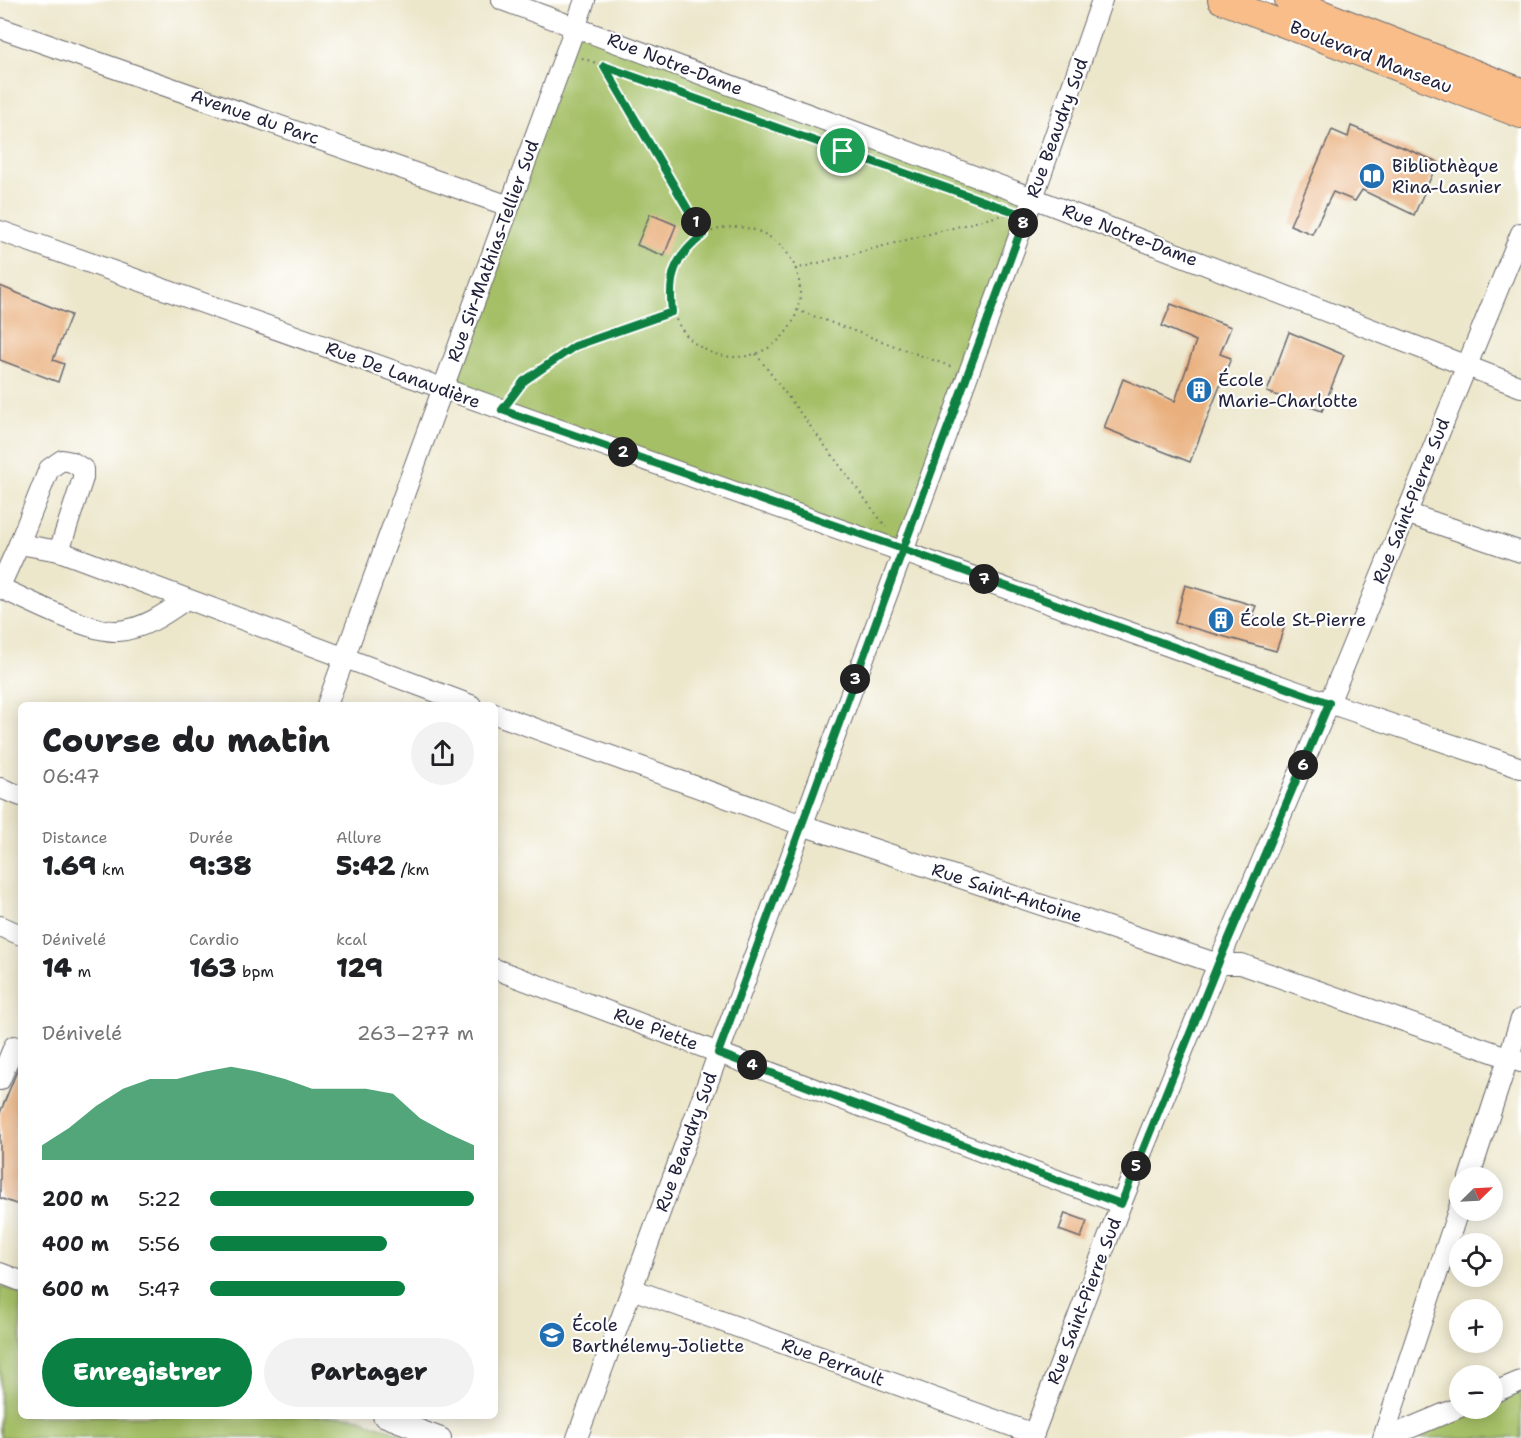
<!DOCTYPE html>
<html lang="fr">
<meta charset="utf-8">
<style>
body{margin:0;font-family:"Shantell Sans",sans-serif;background:#f2f2f2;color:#202124;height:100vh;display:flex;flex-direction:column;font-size:22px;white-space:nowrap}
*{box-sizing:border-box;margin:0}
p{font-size:20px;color:#757577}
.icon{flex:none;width:33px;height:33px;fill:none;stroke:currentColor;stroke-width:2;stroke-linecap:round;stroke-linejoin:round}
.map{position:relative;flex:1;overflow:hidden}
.sheet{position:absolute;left:18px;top:702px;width:480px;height:717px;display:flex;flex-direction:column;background:#fff;border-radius:9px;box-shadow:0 3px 15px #0003}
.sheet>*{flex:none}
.needle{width:39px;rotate:66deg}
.tools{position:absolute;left:1449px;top:1167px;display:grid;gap:12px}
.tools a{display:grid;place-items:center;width:54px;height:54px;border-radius:50%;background:#fff;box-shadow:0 3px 15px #0003;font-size:30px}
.pin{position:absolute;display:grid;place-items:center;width:51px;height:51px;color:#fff;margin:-26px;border:3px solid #fff;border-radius:50%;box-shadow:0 2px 6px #0007}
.km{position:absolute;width:30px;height:30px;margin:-15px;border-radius:50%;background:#222;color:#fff;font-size:16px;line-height:30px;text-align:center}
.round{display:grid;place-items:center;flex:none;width:63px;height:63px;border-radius:32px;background:#f2f2f2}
.summary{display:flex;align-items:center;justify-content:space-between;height:102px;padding:0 24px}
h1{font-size:33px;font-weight:800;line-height:45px}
.figures{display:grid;grid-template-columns:repeat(3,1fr);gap:9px;height:102px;padding:6px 24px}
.figures div{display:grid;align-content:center}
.figures b{font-size:26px;font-weight:800}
.figures small{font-size:16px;font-weight:400}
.figures p{font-size:16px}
.chart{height:168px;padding:12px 24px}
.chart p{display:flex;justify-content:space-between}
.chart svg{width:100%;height:108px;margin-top:6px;fill:#0b8043;opacity:.7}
.primary-button{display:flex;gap:12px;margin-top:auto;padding:12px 24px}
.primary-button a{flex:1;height:69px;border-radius:36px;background:#0b8043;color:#fff;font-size:24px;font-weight:800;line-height:69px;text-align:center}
.primary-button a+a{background:#f2f2f2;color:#202124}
ul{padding:0 24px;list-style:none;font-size:20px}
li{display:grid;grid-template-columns:96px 72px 1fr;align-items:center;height:45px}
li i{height:15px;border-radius:8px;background:#0b8043}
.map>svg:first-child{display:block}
</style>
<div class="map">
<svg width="1521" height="1438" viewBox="0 0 1521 1438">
<rect width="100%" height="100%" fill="#fff"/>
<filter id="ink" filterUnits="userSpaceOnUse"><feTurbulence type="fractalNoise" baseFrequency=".0167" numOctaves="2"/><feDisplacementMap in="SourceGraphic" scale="12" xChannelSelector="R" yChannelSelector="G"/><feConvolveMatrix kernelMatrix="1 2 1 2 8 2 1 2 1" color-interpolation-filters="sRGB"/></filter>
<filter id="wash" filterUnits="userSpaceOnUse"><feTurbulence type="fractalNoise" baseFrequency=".008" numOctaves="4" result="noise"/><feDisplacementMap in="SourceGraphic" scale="24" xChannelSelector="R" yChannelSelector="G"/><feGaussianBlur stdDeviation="1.35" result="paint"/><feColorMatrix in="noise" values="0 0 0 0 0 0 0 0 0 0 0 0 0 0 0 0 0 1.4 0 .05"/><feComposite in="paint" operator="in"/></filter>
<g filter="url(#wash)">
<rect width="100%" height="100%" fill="#ece6ca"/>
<g fill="#a4bf66" stroke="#637050" stroke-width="1.5">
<polygon points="576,26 1033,198 903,549 441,389"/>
<polygon points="0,1286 21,1293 21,1416 352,1416 412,1438 0,1438"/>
<polygon points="1521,1381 1521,1438 1386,1438 1460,1408 1492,1408 1493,1393"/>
</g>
<g id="blocks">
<g fill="#e9af7c">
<polygon points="1351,126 1438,162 1414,215 1362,190 1355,201 1333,192 1312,234 1290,225 1332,130 1348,137"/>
<polygon points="650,214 676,225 664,256 637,245"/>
<polygon points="0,286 71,315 53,360 64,364 58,382 0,360"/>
<polygon points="1171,304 1231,327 1220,354 1231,358 1190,462 1104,428 1123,379 1175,401 1196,341 1162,326"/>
<polygon points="1289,332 1344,355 1322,411 1267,392"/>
<polygon points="1185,585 1256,606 1252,616 1285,625 1276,651 1175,623"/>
<polygon points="21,1061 21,1206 0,1198 0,1113"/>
<polygon points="1065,1213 1087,1221 1081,1238 1059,1230"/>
</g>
</g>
</g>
<g filter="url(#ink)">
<use href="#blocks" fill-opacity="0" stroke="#69676d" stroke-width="1.5"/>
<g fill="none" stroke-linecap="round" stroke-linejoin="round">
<defs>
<g id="minor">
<polyline points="502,0 1033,198 1521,387"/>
<polyline points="0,28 509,206"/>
<polyline points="0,231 1329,703 1521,768"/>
<polyline points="1406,513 1521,552"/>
<polyline points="19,544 49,469 62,460 72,462 83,469 83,478 59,551"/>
<polyline points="0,586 19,544 59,551 471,705"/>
<path d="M0 588C29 600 89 633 118 631 144 629 165 614 185 600"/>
<polyline points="327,705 585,0"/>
<polyline points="495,714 802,825 1218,964 1241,964 1521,1062"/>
<polyline points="0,788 21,796"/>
<polyline points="0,926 21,935"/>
<polyline points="495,969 1121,1204"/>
<polyline points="0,1080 14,1046 21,1049"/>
<polyline points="1469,1178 1521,1019"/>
<polyline points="0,1273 21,1281"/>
<polyline points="632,1289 1034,1434"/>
<polyline points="1492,1393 1521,1381"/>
<polyline points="383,1416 441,1438"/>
<polyline points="577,1438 1033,198 1102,0"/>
<polyline points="1032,1438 1121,1204 1218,964 1329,703 1521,233"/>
<polyline points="1383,1438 1460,1205"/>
<polyline points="1386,1438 1460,1407"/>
</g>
<g id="major">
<polyline points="1221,0 1521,115"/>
<polyline points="1288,0 1521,91"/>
</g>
</defs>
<use href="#minor" stroke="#69676d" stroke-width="22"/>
<use href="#major" stroke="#69676d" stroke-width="28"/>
<g stroke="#69676d" stroke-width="2" stroke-dasharray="1.5 4.5" stroke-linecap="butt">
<polyline points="582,58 1012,211"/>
<polyline points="604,66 703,235"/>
<circle cx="735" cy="292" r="65"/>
<polyline points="795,269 1010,213"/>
<polyline points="797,310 952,367"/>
<polyline points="756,354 886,527"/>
<path d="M512 396C550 346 615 332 672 312"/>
</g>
<use href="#minor" stroke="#fff" stroke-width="20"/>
<use href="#major" stroke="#f8bd89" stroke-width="26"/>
</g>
</g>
<g fill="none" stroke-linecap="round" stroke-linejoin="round" filter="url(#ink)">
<defs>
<path id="route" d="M843 151 604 66 703 235C674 258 668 275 672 312L575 346 524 381 502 410 903 549 718 1053 1121 1204 1218 964 1329 703 903 549 1026 216 843 151"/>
</defs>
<use href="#route" stroke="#fff" stroke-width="12"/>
<use href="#route" stroke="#0b8043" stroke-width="8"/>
</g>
<defs>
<symbol id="library-disc" viewBox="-11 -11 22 22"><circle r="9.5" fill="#1f6fb2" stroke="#fff"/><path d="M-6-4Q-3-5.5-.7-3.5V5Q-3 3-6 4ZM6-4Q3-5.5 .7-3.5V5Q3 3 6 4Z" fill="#fff"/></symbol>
<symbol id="building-disc" viewBox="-11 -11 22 22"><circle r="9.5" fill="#1f6fb2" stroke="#fff"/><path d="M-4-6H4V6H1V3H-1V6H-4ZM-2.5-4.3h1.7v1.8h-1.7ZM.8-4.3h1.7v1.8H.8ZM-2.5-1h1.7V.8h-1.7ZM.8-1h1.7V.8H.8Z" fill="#fff"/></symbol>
<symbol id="school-disc" viewBox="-11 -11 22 22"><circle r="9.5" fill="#1f6fb2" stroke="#fff"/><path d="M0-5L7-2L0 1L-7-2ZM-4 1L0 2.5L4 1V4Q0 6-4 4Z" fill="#fff"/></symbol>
</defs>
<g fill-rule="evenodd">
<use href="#library-disc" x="1357" y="161" width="30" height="30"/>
<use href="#building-disc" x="1184" y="375" width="30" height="30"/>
<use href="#building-disc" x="1206" y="605" width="30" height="30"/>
<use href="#school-disc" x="537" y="1320" width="30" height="30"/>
</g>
<g text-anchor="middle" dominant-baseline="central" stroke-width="4.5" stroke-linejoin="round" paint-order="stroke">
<g font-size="18" fill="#22223b" stroke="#fff">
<text transform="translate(1371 57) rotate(21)">Boulevard Manseau</text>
<text transform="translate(675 64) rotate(21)">Rue Notre-Dame</text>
<text transform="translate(255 117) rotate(19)">Avenue du Parc</text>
<text transform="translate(1057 128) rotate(-70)">Rue Beaudry Sud</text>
<text transform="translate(1130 235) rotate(21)">Rue Notre-Dame</text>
<text transform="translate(493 251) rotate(-70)">Rue Sir-Mathias-Tellier Sud</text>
<text transform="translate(403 375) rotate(20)">Rue De Lanaudière</text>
<text transform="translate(1411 501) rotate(-68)">Rue Saint-Pierre Sud</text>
<text transform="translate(1007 893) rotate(18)">Rue Saint-Antoine</text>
<text transform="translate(656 1029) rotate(21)">Rue Piette</text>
<text transform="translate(686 1142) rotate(-70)">Rue Beaudry Sud</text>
<text transform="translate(1084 1301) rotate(-69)">Rue Saint-Pierre Sud</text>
<text transform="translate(833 1362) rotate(20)">Rue Perrault</text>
</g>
<g font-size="18" fill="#22223b" stroke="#fff" text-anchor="start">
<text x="1392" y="166">Bibliothèque<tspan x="1392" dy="21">Rina-Lasnier</tspan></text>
<text x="1218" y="380">École<tspan x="1218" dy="21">Marie-Charlotte</tspan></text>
<text x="1240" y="620">École St-Pierre</text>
<text x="572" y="1325">École<tspan x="572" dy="21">Barthélemy-Joliette</tspan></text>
</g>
</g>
</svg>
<div class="tools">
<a><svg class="needle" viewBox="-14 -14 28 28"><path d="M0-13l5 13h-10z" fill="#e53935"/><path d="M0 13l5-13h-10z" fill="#757577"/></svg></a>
<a><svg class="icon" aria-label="locate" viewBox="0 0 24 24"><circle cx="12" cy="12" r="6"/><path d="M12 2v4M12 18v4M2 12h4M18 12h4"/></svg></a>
<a>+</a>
<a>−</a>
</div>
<div class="pin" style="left:843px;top:151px;background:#1e9e55"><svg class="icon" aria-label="arrive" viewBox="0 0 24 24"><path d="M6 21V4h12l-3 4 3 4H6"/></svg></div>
<b class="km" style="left:696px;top:222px">1</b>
<b class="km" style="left:623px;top:452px">2</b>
<b class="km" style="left:855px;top:679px">3</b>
<b class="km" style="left:752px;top:1065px">4</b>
<b class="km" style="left:1136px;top:1166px">5</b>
<b class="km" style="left:1303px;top:765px">6</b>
<b class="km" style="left:984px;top:579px">7</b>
<b class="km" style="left:1023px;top:223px">8</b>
<section class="sheet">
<div class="summary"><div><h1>Course du matin</h1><p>06:47</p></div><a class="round"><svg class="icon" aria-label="share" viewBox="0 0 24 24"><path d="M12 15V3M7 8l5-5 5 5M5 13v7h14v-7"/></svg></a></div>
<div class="figures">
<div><p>Distance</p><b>1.69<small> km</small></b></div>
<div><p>Durée</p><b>9:38</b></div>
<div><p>Allure</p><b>5:42<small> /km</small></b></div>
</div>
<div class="figures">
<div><p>Dénivelé</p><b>14<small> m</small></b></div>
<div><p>Cardio</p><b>163<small> bpm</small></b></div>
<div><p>kcal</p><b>129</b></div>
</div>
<div class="chart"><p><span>Dénivelé</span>263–277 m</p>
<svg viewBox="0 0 160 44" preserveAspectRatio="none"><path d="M0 44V38L10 31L20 22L30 15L40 11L50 11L60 8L70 6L80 8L90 11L100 15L110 15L120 15L130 17L140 27L150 33L160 38V44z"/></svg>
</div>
<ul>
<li><b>200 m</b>5:22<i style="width:100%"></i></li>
<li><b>400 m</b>5:56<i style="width:67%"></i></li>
<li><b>600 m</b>5:47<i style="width:74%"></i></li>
</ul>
<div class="primary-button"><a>Enregistrer</a><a>Partager</a></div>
</section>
</div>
